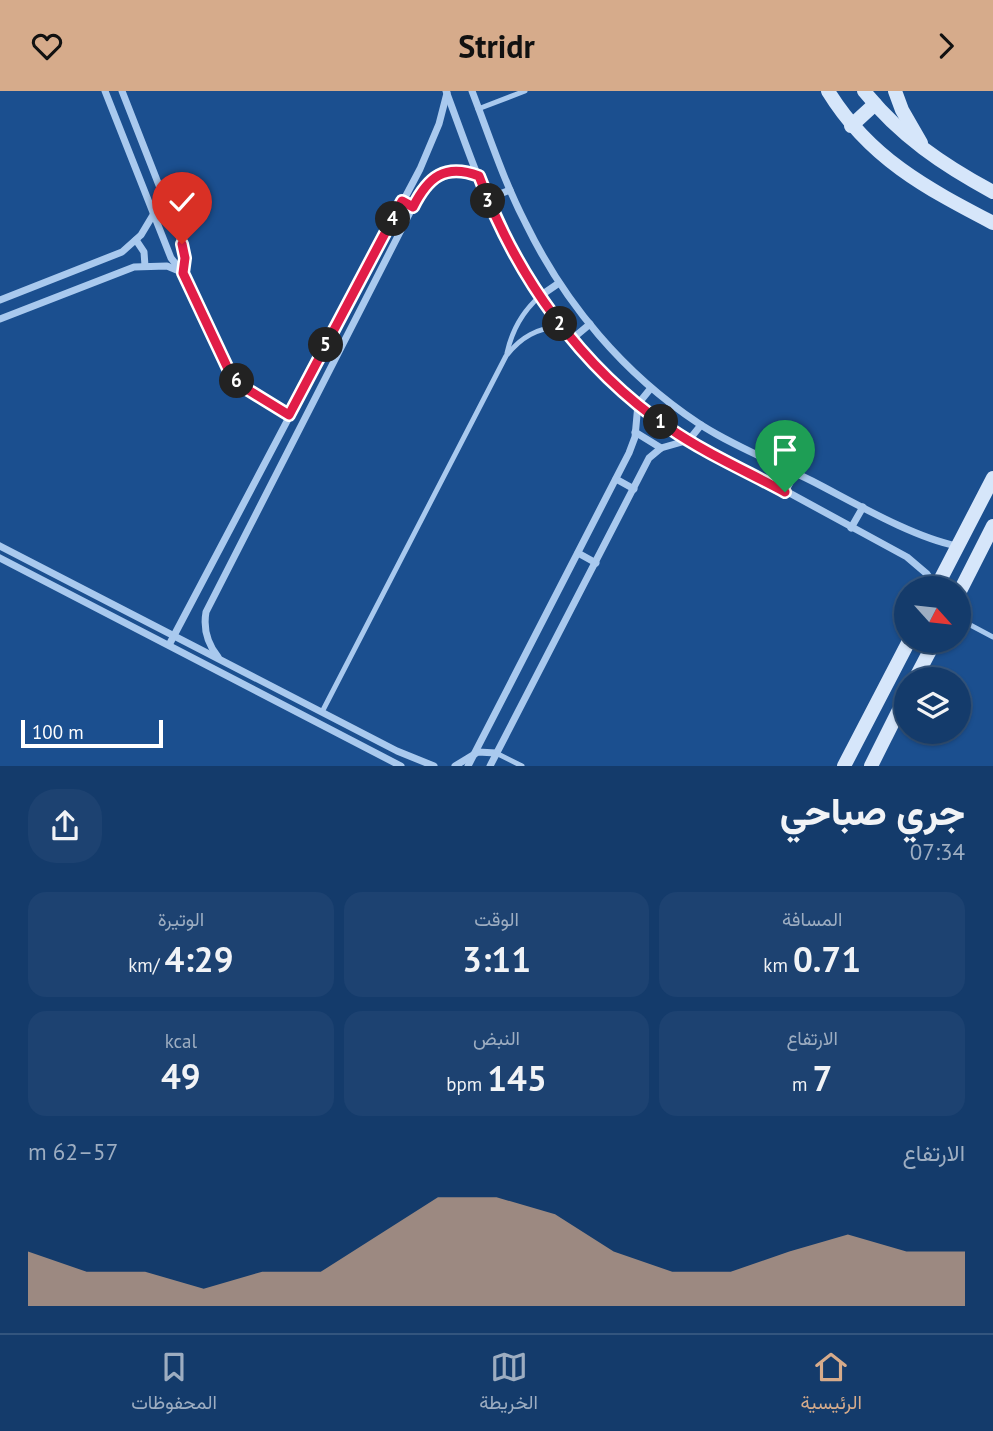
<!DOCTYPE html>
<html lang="ar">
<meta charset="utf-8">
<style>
body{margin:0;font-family:"PT Sans",Vazirmatn,sans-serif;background:#1d4271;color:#f1f3f6;direction:rtl;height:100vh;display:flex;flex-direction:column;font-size:26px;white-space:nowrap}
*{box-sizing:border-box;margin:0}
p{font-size:23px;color:#9dadc1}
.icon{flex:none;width:38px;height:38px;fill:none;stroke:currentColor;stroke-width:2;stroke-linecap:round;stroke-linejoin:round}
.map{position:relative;height:675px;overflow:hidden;direction:ltr}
.drawer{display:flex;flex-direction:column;background:#143b6b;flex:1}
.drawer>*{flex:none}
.needle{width:46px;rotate:117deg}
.tools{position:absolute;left:894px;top:485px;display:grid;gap:14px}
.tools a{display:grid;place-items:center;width:77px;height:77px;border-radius:50%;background:#143b6b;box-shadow:0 2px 5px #0004,0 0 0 2px #33557e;font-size:35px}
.scale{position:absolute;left:21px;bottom:18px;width:142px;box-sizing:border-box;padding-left:7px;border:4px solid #fff;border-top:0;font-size:19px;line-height:24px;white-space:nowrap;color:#fff;-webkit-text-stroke:5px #1b4f8f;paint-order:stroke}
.pin{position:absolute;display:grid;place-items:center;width:60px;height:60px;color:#fff;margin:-72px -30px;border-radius:50% 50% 50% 0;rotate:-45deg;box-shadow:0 0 7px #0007}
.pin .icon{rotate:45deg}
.km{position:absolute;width:35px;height:35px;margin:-18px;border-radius:50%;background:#222;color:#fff;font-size:19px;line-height:35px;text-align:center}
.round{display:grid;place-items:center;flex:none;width:74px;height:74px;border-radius:28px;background:#1d4271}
.summary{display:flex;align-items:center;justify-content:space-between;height:119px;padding:0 28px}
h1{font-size:38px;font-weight:800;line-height:52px}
.figures{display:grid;grid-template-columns:repeat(3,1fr);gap:10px;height:119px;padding:7px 28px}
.figures div{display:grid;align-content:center;border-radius:18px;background:#1d4271;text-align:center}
.figures b{font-size:35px;font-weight:800}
.figures small{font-size:19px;font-weight:400}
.figures p{font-size:19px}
.chart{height:196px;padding:14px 28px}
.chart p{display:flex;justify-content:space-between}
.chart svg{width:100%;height:126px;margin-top:7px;fill:#d6ab8b;opacity:.7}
header{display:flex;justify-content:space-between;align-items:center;height:91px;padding:0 28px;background:#d6ab8b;color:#111;font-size:32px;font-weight:800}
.dock{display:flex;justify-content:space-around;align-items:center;height:98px;border-top:2px solid #33557e;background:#143b6b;font-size:19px;color:#9dadc1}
.dock a{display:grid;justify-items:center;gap:4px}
.dock .current{color:#d6ab8b}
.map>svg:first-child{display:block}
</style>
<header><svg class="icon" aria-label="forward" viewBox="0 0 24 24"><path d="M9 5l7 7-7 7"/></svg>Stridr<svg class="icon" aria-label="heart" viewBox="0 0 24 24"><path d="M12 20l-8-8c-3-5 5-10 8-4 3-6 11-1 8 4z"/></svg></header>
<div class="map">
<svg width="993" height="675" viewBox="0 0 993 675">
<rect width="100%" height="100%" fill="#1b4f8f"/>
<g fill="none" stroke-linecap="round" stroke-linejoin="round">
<g stroke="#a9c9ee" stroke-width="5">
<polyline points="478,18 525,0"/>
<path d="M507 262C512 239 522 221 540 205"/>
<polyline points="959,528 993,546"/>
<path d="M322 621 506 265C521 246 537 237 562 235"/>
<polyline points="496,662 522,675"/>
</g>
<g stroke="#a9c9ee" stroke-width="7">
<polyline points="105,0 171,167 183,182 230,282 245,297 289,324"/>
<polyline points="122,0 182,153 185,167 183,182"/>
<path d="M446 0C463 45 478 91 499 135 539 216 597 284 670 337L907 466 927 483 936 495"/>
<path d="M472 0C489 44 504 91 526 133 565 213 624 283 698 332 731 354 776 372 812 390 853 411 912 446 957 455"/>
<polyline points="487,108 510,99"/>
<polyline points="136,149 144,161 145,175"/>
<polyline points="540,205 559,192"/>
<polyline points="0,209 122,161 141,144 153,124"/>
<polyline points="0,228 134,176 167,175 179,180"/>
<polyline points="572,248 590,233"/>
<polyline points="635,341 661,357"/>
<polyline points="616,388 634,398"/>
<polyline points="785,401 795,382"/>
<polyline points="851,437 863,416"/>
<polyline points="0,455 397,660 434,675"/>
<polyline points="578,462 596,472"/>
<polyline points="0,467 401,675"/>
<polyline points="169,554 420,78 439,33 447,2"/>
<path d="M218 566C207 552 203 538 206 521L422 98C438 81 457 77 479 85"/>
<polyline points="455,675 478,661 496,662"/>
<polyline points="468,675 629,362 635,346 638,313 651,297"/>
<polyline points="490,675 649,367 661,357 689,349 701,334"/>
</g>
<g stroke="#d6e6fa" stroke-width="14">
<path d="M828 0C869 67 926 97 993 132"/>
<path d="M864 0C900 45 943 74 993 101"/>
<polyline points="895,0 902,19 921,52"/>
<polyline points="851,35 875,13"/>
<polyline points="936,497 993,387"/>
<polyline points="959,502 993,435"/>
<polyline points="915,588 935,550"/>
<polyline points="844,675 909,550"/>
<polyline points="871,675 906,605"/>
</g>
</g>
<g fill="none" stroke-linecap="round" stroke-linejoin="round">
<defs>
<path id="route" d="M182 153 185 167 183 182 230 282 245 297 289 324 402 110 413 116C428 86 445 72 479 85 516 185 580 276 669 337 705 362 746 380 785 401"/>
</defs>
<use href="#route" stroke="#fff" stroke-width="14"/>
<use href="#route" stroke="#e11d48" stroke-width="9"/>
</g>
</svg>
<div class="tools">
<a><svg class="needle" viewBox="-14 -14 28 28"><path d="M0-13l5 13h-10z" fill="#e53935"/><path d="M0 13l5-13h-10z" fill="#9dadc1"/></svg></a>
<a><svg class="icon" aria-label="layers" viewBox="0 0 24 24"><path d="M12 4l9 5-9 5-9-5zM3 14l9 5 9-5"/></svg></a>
</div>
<div class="scale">100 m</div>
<div class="pin" style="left:785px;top:401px;background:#1e9e55"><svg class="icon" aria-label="arrive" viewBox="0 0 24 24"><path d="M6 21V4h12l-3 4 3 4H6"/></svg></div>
<div class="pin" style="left:182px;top:153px;background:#d93025"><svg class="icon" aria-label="check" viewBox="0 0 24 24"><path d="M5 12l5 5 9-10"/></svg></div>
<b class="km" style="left:661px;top:331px">1</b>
<b class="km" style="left:560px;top:233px">2</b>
<b class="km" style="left:488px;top:110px">3</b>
<b class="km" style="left:393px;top:128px">4</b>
<b class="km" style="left:326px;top:254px">5</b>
<b class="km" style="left:237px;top:290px">6</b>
</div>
<section class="drawer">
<div class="summary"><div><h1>جري صباحي</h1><p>07:34</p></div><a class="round"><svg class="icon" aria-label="share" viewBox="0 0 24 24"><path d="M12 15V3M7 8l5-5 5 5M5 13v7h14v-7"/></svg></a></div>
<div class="figures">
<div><p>المسافة</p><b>0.71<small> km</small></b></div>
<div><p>الوقت</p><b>3:11</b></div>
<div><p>الوتيرة</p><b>4:29<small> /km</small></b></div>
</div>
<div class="figures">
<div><p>الارتفاع</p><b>7<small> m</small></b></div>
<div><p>النبض</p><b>145<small> bpm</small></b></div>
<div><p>kcal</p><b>49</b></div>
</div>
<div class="chart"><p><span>الارتفاع</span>57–62 m</p>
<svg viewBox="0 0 160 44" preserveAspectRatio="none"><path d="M0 44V25L10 32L20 32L30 38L40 32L50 32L60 19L70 6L80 6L90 12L100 25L110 32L120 32L130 25L140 19L150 25L160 25V44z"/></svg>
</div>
</section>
<nav class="dock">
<a class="current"><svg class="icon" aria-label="home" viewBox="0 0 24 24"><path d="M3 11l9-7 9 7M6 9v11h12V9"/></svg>الرئيسية</a>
<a><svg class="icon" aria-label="map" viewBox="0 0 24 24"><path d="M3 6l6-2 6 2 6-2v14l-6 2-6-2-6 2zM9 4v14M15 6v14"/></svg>الخريطة</a>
<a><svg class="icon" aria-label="saved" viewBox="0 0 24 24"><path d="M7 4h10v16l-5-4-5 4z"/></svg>المحفوظات</a>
</nav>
